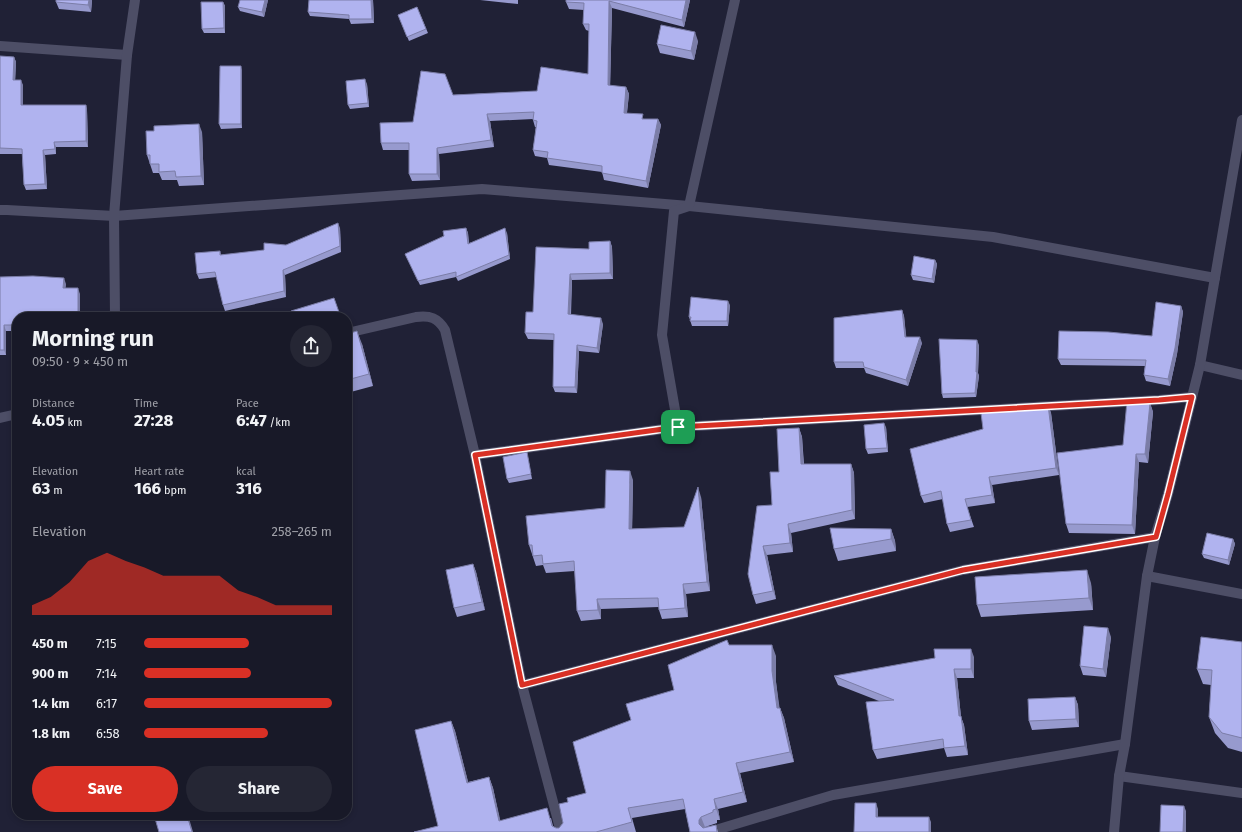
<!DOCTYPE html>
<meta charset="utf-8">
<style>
body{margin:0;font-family:"Fira Sans",sans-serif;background:#252634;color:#f1f3f6;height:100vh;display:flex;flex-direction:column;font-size:15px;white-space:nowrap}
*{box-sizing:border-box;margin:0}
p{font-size:13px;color:#9fa0a8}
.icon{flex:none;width:22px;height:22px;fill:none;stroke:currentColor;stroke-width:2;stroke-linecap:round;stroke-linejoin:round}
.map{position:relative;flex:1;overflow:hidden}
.panel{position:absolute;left:12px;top:312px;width:340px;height:508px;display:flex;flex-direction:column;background:#181928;border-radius:16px;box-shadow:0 2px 6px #0003,0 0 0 1px #363845}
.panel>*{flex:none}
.pin{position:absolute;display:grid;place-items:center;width:34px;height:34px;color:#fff;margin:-17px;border-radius:8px;box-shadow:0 2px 6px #0006}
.round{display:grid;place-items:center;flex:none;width:42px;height:42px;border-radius:21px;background:#252634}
.head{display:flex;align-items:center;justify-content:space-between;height:68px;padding:0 20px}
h1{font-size:22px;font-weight:700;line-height:30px}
.stats{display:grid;grid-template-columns:repeat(3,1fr);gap:6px;height:68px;padding:4px 20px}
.stats div{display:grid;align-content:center}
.stats b{font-size:17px;font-weight:700}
.stats small{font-size:11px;font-weight:400}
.stats p{font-size:11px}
.chart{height:112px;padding:8px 20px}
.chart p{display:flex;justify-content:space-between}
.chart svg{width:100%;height:72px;margin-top:4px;fill:#d93025;opacity:.7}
.primary-button{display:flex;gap:8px;margin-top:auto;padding:8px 20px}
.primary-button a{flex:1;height:46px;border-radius:24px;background:#d93025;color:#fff;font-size:16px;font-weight:700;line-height:46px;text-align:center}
.primary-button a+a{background:#252634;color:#f1f3f6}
ul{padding:0 20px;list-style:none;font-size:13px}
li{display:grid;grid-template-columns:64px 48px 1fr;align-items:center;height:30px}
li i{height:10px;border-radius:5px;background:#d93025}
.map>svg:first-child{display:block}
</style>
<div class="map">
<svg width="1242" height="832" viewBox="0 0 1242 832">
<rect width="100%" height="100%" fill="#202136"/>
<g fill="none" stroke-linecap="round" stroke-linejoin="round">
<g stroke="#4d4e66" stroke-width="10">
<polyline points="0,46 127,55"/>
<polyline points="0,210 7,210 114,216 482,189 689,206 993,237 1215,278"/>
<polyline points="115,317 114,216 127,55 135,0"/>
<path d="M347 333 416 317C430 315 438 318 445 330L475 455 522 685 561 832"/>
<polyline points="1200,365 1242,375"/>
<polyline points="0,418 17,414"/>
<polyline points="678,427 662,335 674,211 689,206 735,0"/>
<polyline points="475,455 678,427 1159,400 1192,397"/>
<polyline points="1147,576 1242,594"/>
<polyline points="522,685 963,570 1155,537"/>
<polyline points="1119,776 1242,793"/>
<polyline points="709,832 833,795 1125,744"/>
<polyline points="1114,832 1119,776 1125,744 1147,576 1155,537 1168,494 1200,365 1242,120"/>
</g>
</g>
<g fill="#979ace">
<polygon points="56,0 92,0 91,12 59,9 56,2"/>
<polygon points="268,0 264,17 240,11 238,7"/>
<polygon points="309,0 373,0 374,23 351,24 349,19 310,16 308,12"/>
<polygon points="480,0 518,0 518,4"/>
<polygon points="690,0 684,27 612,8 610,86 626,87 629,94 627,113 644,119 658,119 661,125 648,188 604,180 602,172 549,165 547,158 535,156 533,150 536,127 535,127 533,120 533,119 490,121 494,147 439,154 440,180 412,181 409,174 409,150 383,150 381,143 413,122 453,95 537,91 588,74 589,31 586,30 583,24 584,10 569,9 566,2"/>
<polygon points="223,2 225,6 225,33 204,33 202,29"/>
<polygon points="417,7 428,33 409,41 398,15"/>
<polygon points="698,41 694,60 660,53 657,44"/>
<polygon points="0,56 14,57 16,62 15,80 23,85 23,105 86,105 87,110 88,147 56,147 56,154 45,155 47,189 26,190 24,185 22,154 0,154"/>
<polygon points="242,70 242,128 221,129 219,124"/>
<polygon points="367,84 369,107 350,109 348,105"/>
<polygon points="202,132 204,185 179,186 177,180 162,180 159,173 153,173 147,155"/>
<polygon points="340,228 341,252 285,275 286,297 225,311 223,305 217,277 199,279 197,274 220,251 221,255 264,250 286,245"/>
<polygon points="466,228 468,233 469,243 507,233 510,259 458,281 456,277 420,285 405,254"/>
<polygon points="610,241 612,247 613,279 572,280 571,315 603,324 599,353 579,351 577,393 555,392 553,387 554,340 528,339 525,333 533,312 589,249"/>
<polygon points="935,260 937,264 934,283 913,280 911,275"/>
<polygon points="0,277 66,284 65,288 80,294 80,317 17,317 17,331 6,331 6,355 0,355"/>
<polygon points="730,305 728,326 692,326 689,317"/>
<polygon points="1181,306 1183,312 1177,354 1170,386 1146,381 1144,375 1145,366 1061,365 1058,359 1152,336"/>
<polygon points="902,310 904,316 906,337 922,343 908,386 866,373 864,368 836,368 834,362"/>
<polygon points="347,334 362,344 373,386 347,393"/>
<polygon points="979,345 978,373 979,376 976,397 943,398 942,394"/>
<polygon points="1150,403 1153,412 1148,463 1139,462 1135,534 1069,533 1066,524 1123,445"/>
<polygon points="1048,405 1051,413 1059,475 992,485 995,503 967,507 974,527 950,532 947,524 943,499 924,503 921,496 983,429"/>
<polygon points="886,427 888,452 868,454 866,449"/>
<polygon points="799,428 802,437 804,464 851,464 854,473 855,519 791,533 793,552 767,555 776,599 756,604 753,595 779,472"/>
<polygon points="528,457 532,479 509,483 507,479"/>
<polygon points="633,480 632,529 684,527 701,497 710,591 686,594 688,617 662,619 659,610 659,607 601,609 601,619 581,621 577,611 575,571 546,573 543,565 536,566 529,545 605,508"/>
<polygon points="891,529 895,541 896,551 838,561 834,549"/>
<polygon points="1233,539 1235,544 1229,565 1204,558 1202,554"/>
<polygon points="473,564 476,572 485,610 457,617 454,608"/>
<polygon points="1091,583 1093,610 981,617 977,605"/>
<polygon points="1111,637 1106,677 1083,675 1080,666"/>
<polygon points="1242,642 1242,752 1228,748 1215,733 1209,717 1211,685 1203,684 1197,669"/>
<polygon points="729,645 776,656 776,682 779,708 780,708 784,718 794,762 740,773 747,802 718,809 720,820 717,820 717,823 705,827 716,825 718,832 690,832 685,809 632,818 636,832 414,832 438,826 451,721 455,731 468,782 489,777 493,788 500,821 551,818 553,826 556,828 559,828 563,823 568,802 586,793 631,720 674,690"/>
<polygon points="974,657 974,678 957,678 961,717 964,725 968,755 947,757 944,748 877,759 873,750 879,701 838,685 834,676"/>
<polygon points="1075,697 1078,705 1079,727 1032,730 1029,721"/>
</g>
<g fill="#7b7da7">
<polygon points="89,0 92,0 91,12 88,5"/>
<polygon points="265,0 268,0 264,17 262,12"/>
<polygon points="371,0 373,0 374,23 372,19"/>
<polygon points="686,0 690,0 684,27 682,20"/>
<polygon points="609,1 612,8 610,92 608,85"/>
<polygon points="223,2 225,6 225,33 224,28"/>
<polygon points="695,32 698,41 694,60 691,51"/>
<polygon points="14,57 16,62 15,85 13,80"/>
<polygon points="241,66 242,70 242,128 241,124"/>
<polygon points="365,79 367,84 369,107 368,103"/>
<polygon points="21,80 23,85 23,110 21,105"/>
<polygon points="626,87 629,94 626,120 624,113"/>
<polygon points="86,105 87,110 88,147 86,141"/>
<polygon points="487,114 490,121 494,147 491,140"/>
<polygon points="658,119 661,125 648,188 646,181"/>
<polygon points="199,124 202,132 204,185 201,176"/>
<polygon points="54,142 56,147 56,154 55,149"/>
<polygon points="437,148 439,154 440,180 437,174"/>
<polygon points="43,150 45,155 47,189 45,184"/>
<polygon points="338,223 340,228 341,252 340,246"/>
<polygon points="466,228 468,233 469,248 468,244"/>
<polygon points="505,228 507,233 510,259 509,255"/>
<polygon points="610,241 612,247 613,279 610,273"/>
<polygon points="935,260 937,264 934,283 932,279"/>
<polygon points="283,270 285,275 286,297 284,291"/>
<polygon points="570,274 572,280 570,320 568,314"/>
<polygon points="64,278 66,284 65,294 63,288"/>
<polygon points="78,288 80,294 80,317 78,317"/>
<polygon points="728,301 730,305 728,326 727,321"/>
<polygon points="1181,306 1183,312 1177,354 1170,386 1168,379"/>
<polygon points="902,310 904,316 907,343 905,337"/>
<polygon points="601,318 603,324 599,353 597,348"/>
<polygon points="4,325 6,331 6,355 4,350"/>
<polygon points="357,331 362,344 373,386 369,374"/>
<polygon points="920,337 922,343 908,386 906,380"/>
<polygon points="977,340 979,345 978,373 979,376 976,397 975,393"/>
<polygon points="577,345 579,351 577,393 575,387"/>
<polygon points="1150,403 1153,412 1148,463 1145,454"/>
<polygon points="1048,405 1051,413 1059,475 1056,468"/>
<polygon points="884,423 886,427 888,452 887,448"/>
<polygon points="799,428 802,437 804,473 801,464"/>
<polygon points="1136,454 1139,462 1135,534 1132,525"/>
<polygon points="851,464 854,473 855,519 852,510"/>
<polygon points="630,471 633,480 632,538 629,529"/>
<polygon points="989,477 992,485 995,503 992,495"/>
<polygon points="698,487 701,497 710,591 707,582"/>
<polygon points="788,524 791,533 793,552 790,543"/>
<polygon points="891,529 895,541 896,551 891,539"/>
<polygon points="1233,539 1235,544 1229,565 1228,560"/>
<polygon points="763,546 767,555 776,599 773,591"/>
<polygon points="473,564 476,572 485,610 482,602"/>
<polygon points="1087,570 1091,583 1093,610 1089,598"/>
<polygon points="683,584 686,594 688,617 685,608"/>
<polygon points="597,599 601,609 601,619 598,610"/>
<polygon points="1108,628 1111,637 1106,677 1103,669"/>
<polygon points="772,645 776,656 776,682 781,718 777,708 772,671"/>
<polygon points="971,649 974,657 974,678 971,669"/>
<polygon points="954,669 957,678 961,717 964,725 968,755 965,746 959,716"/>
<polygon points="1075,697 1078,705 1079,727 1076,719"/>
<polygon points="780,708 784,718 794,762 790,752"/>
<polygon points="451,721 455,731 471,793 467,783"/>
<polygon points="736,763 740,773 747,802 743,792"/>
<polygon points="489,777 493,788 503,832 499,821"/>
<polygon points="714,799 718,809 720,820 716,809"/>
<polygon points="876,803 878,809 878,822 876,817"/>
<polygon points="1184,806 1186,811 1186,832 1183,832"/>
<polygon points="187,815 188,815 193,832 192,832"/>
<polygon points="701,817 705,827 703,831 699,824 699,820"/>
<polygon points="929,817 931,822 931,832 929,832"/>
</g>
<g fill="#b0b3ef" stroke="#7b7da7">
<polygon points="56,0 89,0 88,5 56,2"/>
<polygon points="240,0 265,0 262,12 238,7"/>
<polygon points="309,0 371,0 372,19 349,19 349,15 308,12"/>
<polygon points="566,0 686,0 682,20 609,1 608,85 626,87 624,113 643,114 642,119 658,119 646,181 602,173 602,166 547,158 548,152 533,150 537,121 533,120 534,112 487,114 491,140 437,148 437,174 409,174 409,143 381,143 380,123 413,122 421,71 445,74 453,95 537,91 541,67 588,74 589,24 583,24 584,3 566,2"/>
<polygon points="201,2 223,2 224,28 202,29"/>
<polygon points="417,7 426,29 407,37 398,15"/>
<polygon points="661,25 695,32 691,51 657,44"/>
<polygon points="0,56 14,57 13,80 21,80 21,105 86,105 86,141 54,142 55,149 43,150 45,184 24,185 22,149 0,148"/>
<polygon points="220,66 241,66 241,124 219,124"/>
<polygon points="365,79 368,103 348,105 346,81"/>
<polygon points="199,124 201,176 176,177 175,171 159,172 159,164 150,164 150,155 147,155 146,131 154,131 154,126"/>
<polygon points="338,223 340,246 283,270 284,291 223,305 215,272 197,274 195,253 220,251 220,255 264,250 264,243 286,245"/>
<polygon points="466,228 468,244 505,228 509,255 456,277 456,272 418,281 405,254 444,236 443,231"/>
<polygon points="610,241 610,273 570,274 568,314 601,318 597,348 577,345 575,387 553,387 554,334 525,333 526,312 533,312 536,247 589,249 589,242"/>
<polygon points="914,256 935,260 932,279 911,275"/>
<polygon points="33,276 64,278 63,288 78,288 78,317 17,317 17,325 4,325 4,350 0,350 0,277"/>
<polygon points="691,297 728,301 727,321 690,321 691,317 689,317"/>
<polygon points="334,298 340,315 338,317 292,317 291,311"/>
<polygon points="1156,302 1181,306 1175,348 1168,379 1144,375 1146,360 1058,359 1059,331 1108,332 1152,336"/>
<polygon points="902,310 905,337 920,337 906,380 864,367 863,362 834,362 834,318"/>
<polygon points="177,315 178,317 166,317"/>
<polygon points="357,331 369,374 347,380 347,334"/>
<polygon points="939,339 977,340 976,372 977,372 975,393 942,394"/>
<polygon points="1127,401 1150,403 1145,454 1136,454 1132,525 1066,524 1057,453 1123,445"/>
<polygon points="1048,405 1056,468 989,477 992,495 965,499 971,520 947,524 941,491 921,496 910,449 983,429 981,413"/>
<polygon points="884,423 887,448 866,449 864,425"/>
<polygon points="799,428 801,464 851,464 852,510 788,524 790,543 763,546 773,591 753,595 748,574 757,506 772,505 770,472 779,472 777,429"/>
<polygon points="527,452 531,474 507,479 503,457"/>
<polygon points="606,470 630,471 629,529 684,527 698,487 707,582 683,584 685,608 659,610 658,598 597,599 598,610 577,611 574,561 543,564 542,555 533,556 532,545 529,545 526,516 605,508"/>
<polygon points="830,528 891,529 891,539 834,549"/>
<polygon points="1207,533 1233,539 1228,560 1202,554"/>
<polygon points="473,564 482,602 454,608 446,570"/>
<polygon points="1087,570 1089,598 977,605 975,577"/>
<polygon points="1084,626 1108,628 1103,669 1080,666"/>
<polygon points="1201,637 1242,642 1242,738 1222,733 1209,717 1212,670 1197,669"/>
<polygon points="727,640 729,645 772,645 772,671 777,708 780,708 790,752 736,763 743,792 714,799 716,809 713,810 713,812 701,817 699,820 699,824 703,828 716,825 717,832 690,832 683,799 628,808 632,822 596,832 414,832 438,826 415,730 451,721 467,783 489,777 499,821 547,808 552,826 556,828 559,828 563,823 559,804 568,802 567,798 586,793 573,742 631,720 626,704 674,690 668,665"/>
<polygon points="934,649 971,649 971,669 954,669 959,716 961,716 965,746 944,748 943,739 873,750 866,702 894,700 834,676 935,658"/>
<polygon points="1075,697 1076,719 1029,721 1028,699"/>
<polygon points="855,803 876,803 876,817 929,817 929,832 854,832"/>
<polygon points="1161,805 1184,806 1183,832 1160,832"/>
<polygon points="154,815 187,815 192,832 159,832"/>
</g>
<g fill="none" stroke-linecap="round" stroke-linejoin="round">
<defs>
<polygon id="route" points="1192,397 1168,494 1156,537 963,570 522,685 475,455 678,427 1159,400"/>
</defs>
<use href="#route" stroke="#fff" stroke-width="8"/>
<use href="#route" stroke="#d93025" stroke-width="5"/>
</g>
</svg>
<div class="pin" style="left:678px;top:427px;background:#1e9e55"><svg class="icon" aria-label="arrive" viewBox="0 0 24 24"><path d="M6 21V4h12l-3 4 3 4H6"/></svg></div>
<section class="panel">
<div class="head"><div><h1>Morning run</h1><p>09:50 · 9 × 450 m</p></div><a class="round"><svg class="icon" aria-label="share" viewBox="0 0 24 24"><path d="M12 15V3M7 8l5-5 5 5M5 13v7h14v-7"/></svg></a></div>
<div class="stats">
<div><p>Distance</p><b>4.05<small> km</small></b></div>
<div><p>Time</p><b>27:28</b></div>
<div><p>Pace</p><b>6:47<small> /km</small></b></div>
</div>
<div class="stats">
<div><p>Elevation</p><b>63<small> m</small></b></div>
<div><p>Heart rate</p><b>166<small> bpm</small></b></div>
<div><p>kcal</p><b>316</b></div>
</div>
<div class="chart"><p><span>Elevation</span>258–265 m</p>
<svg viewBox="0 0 160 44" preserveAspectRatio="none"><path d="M0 44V38L10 33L20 24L30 11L40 6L50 11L60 15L70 20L80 20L90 20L100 20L110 29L120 33L130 38L140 38L150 38L160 38V44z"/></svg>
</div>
<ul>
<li><b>450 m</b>7:15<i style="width:56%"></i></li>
<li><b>900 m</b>7:14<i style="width:57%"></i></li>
<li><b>1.4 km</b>6:17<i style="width:100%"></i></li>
<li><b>1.8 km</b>6:58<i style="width:66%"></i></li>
</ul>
<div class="primary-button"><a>Save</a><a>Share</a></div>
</section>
</div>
